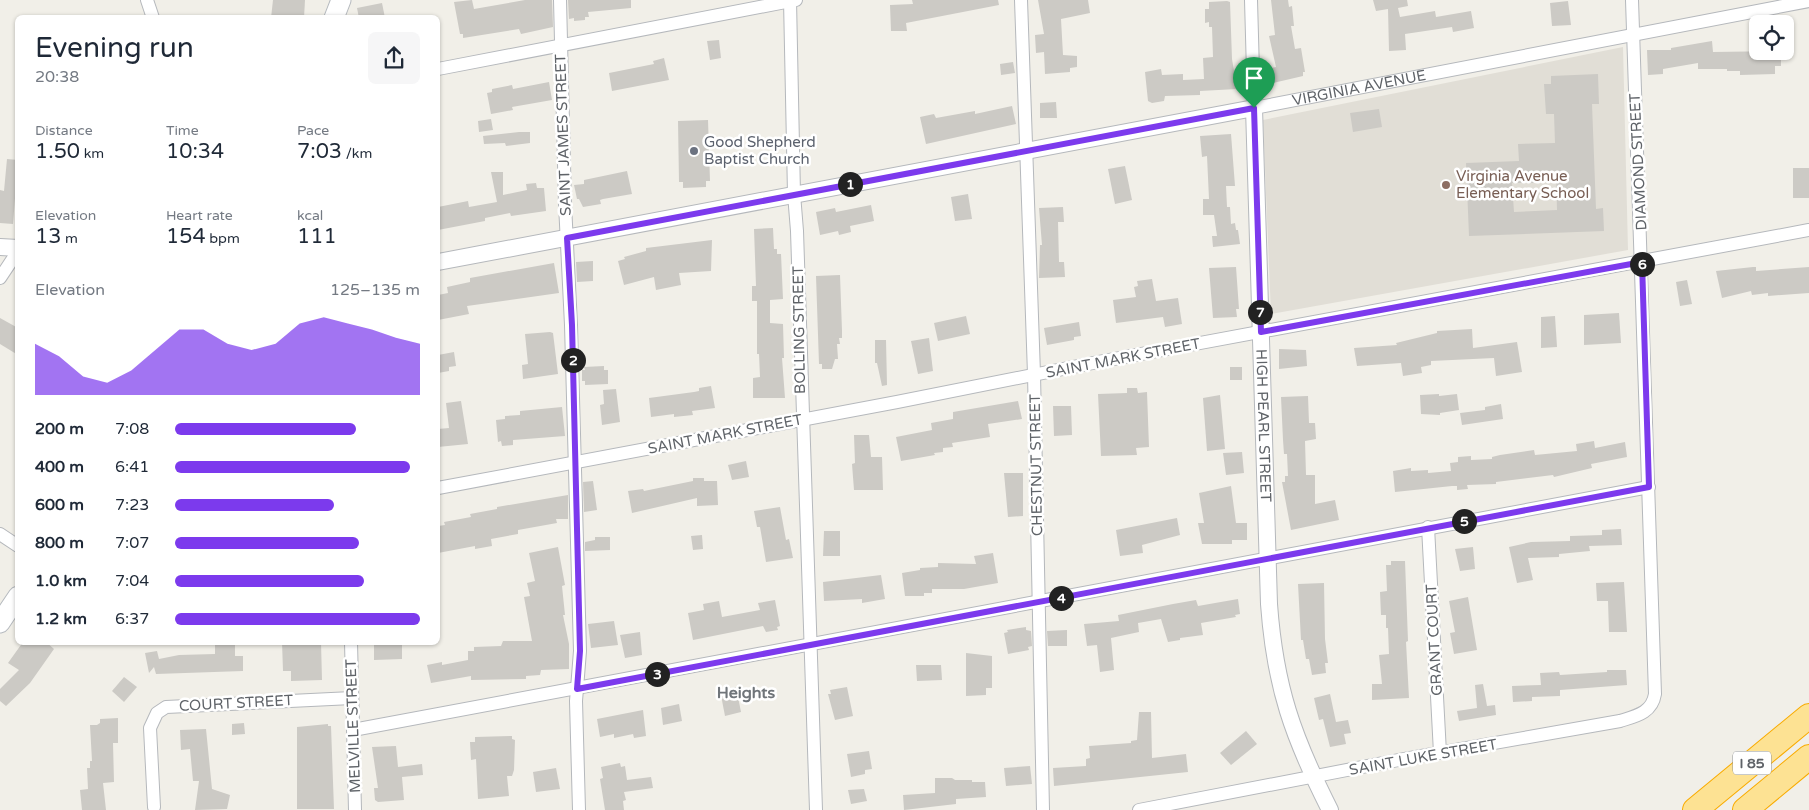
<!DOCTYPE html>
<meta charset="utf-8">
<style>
body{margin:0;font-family:"Varela Round",sans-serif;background:#f6f6f7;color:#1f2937;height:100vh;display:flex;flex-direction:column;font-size:19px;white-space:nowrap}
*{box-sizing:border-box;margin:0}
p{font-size:16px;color:#747a83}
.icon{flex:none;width:28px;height:28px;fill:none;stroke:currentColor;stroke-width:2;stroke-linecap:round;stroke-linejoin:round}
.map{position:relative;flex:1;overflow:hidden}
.details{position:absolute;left:15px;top:15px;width:425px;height:630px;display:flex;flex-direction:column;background:#fff;border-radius:8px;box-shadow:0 1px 4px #0004}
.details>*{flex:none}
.controls{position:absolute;left:1749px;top:15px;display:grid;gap:10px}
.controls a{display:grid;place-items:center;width:45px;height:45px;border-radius:8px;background:#fff;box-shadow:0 1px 4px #0004;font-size:25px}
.pin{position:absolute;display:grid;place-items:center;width:42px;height:42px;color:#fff;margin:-51px -21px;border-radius:50% 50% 50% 0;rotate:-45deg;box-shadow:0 0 5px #0007}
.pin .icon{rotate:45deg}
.km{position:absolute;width:25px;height:25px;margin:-12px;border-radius:50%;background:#222;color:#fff;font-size:14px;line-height:25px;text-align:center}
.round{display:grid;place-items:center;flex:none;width:52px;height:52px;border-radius:8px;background:#f6f6f7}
.summary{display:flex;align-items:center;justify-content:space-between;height:85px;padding:0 20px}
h1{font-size:28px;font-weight:600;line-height:38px}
.stats{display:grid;grid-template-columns:repeat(3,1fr);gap:8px;height:85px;padding:5px 20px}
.stats div{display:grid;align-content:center}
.stats b{font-size:21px;font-weight:600}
.stats small{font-size:14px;font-weight:400}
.stats p{font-size:14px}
.chart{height:140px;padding:10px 20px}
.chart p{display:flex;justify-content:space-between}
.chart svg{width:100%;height:90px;margin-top:5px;fill:#7c3aed;opacity:.7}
ul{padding:0 20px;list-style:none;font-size:16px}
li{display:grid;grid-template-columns:80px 60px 1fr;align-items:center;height:38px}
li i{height:12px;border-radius:6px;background:#7c3aed}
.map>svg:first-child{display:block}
</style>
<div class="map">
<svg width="1809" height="810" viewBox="0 0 1809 810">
<rect width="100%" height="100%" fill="#f1efe8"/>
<polygon fill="#e1ded6" points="1623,47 1628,250 1271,314 1263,120"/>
<g fill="#cccac5" fill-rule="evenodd">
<polygon points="273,0 305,0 304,18 271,18"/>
<polygon points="472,0 474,9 525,0 552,0 553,27 521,34 519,29 463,38 463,34 460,34 454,2"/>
<polygon points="568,0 631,0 631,8 588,12 589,17 585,17 585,20 574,21 574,18 569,19"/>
<polygon points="912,0 998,0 999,5 906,23 907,31 891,31 890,5 913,4"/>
<polygon points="1038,0 1088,0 1090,13 1061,19 1063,55 1077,56 1077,67 1070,68 1070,72 1045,74 1044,52 1036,53 1035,35 1044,34"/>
<polygon points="1271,0 1288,0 1289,7 1292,6 1294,26 1291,26 1295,49 1301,48 1305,72 1303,72 1303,76 1273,83 1271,68 1276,67 1269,36 1275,35"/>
<polygon points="1373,0 1407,0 1408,6 1398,8 1400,17 1435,11 1436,17 1471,11 1474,28 1453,32 1452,27 1405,34 1406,50 1389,51 1388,9 1376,11"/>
<polygon points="1227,1 1230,2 1232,59 1237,89 1200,91 1200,95 1165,96 1164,101 1152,103 1148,101 1145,72 1161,69 1162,75 1183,74 1183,80 1204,79 1203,58 1213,57 1212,27 1209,27 1209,22 1205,23 1205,9 1209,9 1209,2"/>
<polygon points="1568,1 1571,25 1552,26 1550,3"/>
<polygon points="382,3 385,18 359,18 357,8"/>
<polygon points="719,40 721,58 710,60 707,41"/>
<polygon points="1712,41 1713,52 1781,51 1781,66 1775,66 1775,74 1740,75 1740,71 1727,71 1727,69 1698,69 1698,63 1663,69 1663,74 1648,75 1647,50 1671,50 1671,48"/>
<polygon points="664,58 669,80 612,91 609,73 654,64 653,61"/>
<polygon points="1013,62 1015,73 1001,75 1000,64"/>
<path d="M1598 74 1599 104H1592L1596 209 1603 208 1604 231 1469 236 1466 163 1519 161 1518 144 1555 143 1554 114H1546L1544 84H1551V76ZM1556 171 1557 210 1514 212 1512 183H1535L1534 172Z"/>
<polygon points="549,82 552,100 512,107 513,110 491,114 487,93 492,92 492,89 512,85 513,89"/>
<polygon points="1056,102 1057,118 1040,118 1040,103"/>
<polygon points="1012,106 1016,124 926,144 920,117 934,114 936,118 975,111 975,114"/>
<polygon points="1379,109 1382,127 1353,132 1350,113"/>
<polygon points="491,119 493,130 479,132 478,121"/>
<polygon points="708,120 710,181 706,181 706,187 683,188 683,182 679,182 678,121"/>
<polygon points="519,132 530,132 530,143 506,146 505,143 484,144 483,136"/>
<polygon points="1231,134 1235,186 1226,186 1227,207 1230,207 1231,224 1235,223 1236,230 1238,230 1240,244 1213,247 1212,236 1217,236 1214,215 1203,215 1203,199 1209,199 1207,156 1202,157 1200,136"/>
<polygon points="7,159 18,160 13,224 0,223 0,190 4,191"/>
<polygon points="1125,166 1132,200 1115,204 1108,169"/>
<rect x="1793" y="168" width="16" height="30"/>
<polygon points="627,171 632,194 603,199 600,200 601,204 583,207 579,199 577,199 574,185 584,184 584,180"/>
<polygon points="491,172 503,172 503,195 527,190 526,184 536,183 537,188 544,188 546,211 511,216 510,213 485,218 485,221 438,230 438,207 468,201 469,207 497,202"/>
<polygon points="968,194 972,219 955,221 951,197"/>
<polygon points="871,205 874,221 850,226 851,232 839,235 838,231 820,235 816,212 835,208 836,212"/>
<polygon points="1063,207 1064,222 1058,222 1059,262 1064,262 1065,277 1039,278 1040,245 1042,245 1039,208"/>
<polygon points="773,228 774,249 777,249 777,254 781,254 783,299 770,300 770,323 783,324 784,358 782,358 785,398 753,398 753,378 760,377 759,354 757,354 757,301 752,301 752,286 756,286 754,229"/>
<polygon points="712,240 711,271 679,273 681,285 656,290 654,277 624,285 618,261 625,259 624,257 646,251 646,248"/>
<polygon points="593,261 593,281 577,282 576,262"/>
<polygon points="554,263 559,293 467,306 469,314 438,320 438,295 448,293 447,287 470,282 470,278"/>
<polygon points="1236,267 1239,309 1236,309 1237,317 1213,318 1209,268"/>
<polygon points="1753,267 1756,267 1756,271 1809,267 1809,293 1768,296 1768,293 1752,295 1751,291 1722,298 1716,271"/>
<polygon points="840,275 842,331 842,338 839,338 840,344 837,344 838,359 835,359 832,369 822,369 822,364 819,364 816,276"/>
<polygon points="1152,279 1156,301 1178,298 1182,324 1165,327 1163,317 1116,323 1113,300 1136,297 1134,287 1138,286 1137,281"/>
<polygon points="1687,280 1692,304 1680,306 1676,282"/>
<polygon points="1619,313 1621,343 1584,345 1584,315"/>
<polygon points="966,316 970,334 938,341 934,323"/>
<polygon points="1555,316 1557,347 1541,348 1541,317"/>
<polygon points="0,318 18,328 18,355 0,344"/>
<polygon points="1079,322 1081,336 1074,337 1074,340 1047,345 1044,328"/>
<polygon points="1472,329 1473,348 1517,342 1522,372 1496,376 1494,358 1431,361 1431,365 1421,367 1422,373 1403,376 1401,363 1357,366 1354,348 1397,345 1396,343 1437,333 1437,331"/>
<polygon points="550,332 553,333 558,374 523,379 522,365 528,364 525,334"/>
<polygon points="929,338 933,371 918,374 911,341"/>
<polygon points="875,340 886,340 887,385 882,386 877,363 875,363"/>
<polygon points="1279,349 1306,350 1307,366 1279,369"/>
<polygon points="454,352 456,366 449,367 449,371 438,373 438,355"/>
<polygon points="604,366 604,370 608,370 608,384 585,385 585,381 582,381 582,370 585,370 584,367"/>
<rect x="1230" y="367" width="12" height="13"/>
<polygon points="711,386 715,408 692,411 693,415 674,417 674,414 651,417 649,398 694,392 699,391 699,388"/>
<polygon points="1127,388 1137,388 1138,393 1147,392 1149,447 1136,448 1137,455 1101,456 1098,394 1127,393"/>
<polygon points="616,389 620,422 602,425 600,405 604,404 603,390"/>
<polygon points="1439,394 1439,396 1457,394 1459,410 1440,413 1440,415 1421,414 1420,395"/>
<polygon points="1220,395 1225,449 1207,451 1203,398"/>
<polygon points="1308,396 1309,423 1315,423 1316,439 1305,441 1306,475 1315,475 1315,504 1335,500 1339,520 1291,530 1282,482 1285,482 1285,476 1288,476 1287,454 1284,454 1283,440 1281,397"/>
<polygon points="461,401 468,444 438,447 438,429 449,428 446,403"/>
<polygon points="1018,401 1022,419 988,424 990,437 952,443 953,447 943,448 943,452 934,453 935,455 901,461 896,437 932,430 931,423 953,419 953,412"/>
<polygon points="1501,404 1503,419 1462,425 1460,413 1485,410 1485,407"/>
<polygon points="1053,406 1071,406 1072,435 1054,436"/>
<polygon points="562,407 565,436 513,440 513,445 502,446 501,441 498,442 496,420 505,419 505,416 520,415 520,411"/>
<polygon points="854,435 869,435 871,457 882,457 883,490 854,490 852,464 855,463"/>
<polygon points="1594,441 1595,448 1625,442 1627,457 1591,464 1592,468 1554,477 1553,475 1496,482 1496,484 1467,485 1468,489 1457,490 1457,486 1452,486 1395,492 1393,471 1411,468 1411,471 1428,470 1428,473 1451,471 1450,463 1458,462 1458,457 1471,456 1471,460 1492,459 1492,457 1500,455 1534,450 1535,455 1577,451 1576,444"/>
<polygon points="1242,452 1244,473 1226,475 1223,453"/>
<polygon points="746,461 749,477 732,480 728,465"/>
<polygon points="1004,473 1023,473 1023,516 1008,517"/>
<polygon points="693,478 704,478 704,481 717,481 718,505 697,506 697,498 632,513 628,491 643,489 644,491 693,481"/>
<polygon points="593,481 597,510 584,512 583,482"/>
<polygon points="1231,486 1236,523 1247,523 1247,540 1232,540 1232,544 1202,544 1198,523 1204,523 1199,493"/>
<polygon points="568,495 568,519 556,519 557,523 518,530 518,534 491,539 492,546 475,549 475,546 438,553 438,526 445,525 444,522 471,517 470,514 497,509 497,507"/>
<polygon points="780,507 786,540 789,539 793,558 766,562 760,527 757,527 754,511"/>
<polygon points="1177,518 1180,535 1142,545 1143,553 1120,556 1116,530"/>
<polygon points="1621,529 1622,545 1589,546 1590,551 1559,554 1559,557 1528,558 1533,580 1517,583 1509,547 1531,542 1570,541 1570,536 1602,535 1602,530"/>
<polygon points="824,531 840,531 840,556 823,556"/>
<polygon points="702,535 703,549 693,550 691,536"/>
<polygon points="595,537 610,537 610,550 585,551 585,542 595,540"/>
<polygon points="558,547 565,585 562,586 565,615 563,615 569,644 569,669 541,670 540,675 526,676 526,679 471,680 471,676 431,683 427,665 442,662 442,665 468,660 468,651 474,651 474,647 501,646 503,641 532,641 524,597 530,596 527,583 535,581 529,553"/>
<polygon points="1473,547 1475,569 1460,571 1455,549"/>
<polygon points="993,553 998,583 964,589 932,589 932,593 924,593 924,596 905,596 902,573 920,570 920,568 938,567 938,563 976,564 974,556"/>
<polygon points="1391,561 1405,561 1408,641 1406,642 1409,698 1372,700 1372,684 1382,684 1379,655 1389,654 1388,628 1386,628 1386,615 1381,615 1380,592 1387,591 1386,565 1391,565"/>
<polygon points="881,575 885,599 862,603 862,599 824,601 823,582"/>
<polygon points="1624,582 1627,632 1609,632 1608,601 1597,601 1596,583"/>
<polygon points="1324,583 1325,639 1328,663 1325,663 1326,673 1312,675 1309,659 1306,659 1303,640 1301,640 1298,584"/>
<polygon points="1468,597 1477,650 1454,654 1450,633 1455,632 1449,601"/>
<polygon points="1238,599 1240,614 1235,615 1236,617 1201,623 1203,635 1180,638 1180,640 1168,642 1161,619 1138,623 1139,632 1111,638 1114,670 1100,672 1097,645 1087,646 1084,624 1119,621 1118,615 1173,604 1196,600 1198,606"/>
<polygon points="775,600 780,626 777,627 778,630 766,632 763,626 693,640 688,613 704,610 703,604 719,601 722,617 760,610 758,603"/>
<polygon points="614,621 618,645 591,648 588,624"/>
<polygon points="1026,627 1026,630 1031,631 1032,646 1028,647 1029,650 1008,654 1004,633 1008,632 1007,630"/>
<polygon points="1067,630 1067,646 1048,646 1047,631"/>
<polygon points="640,632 642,655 625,658 620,635"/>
<polygon points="23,642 46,642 54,649 30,683 6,706 0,701 0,689 19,670 8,663"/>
<polygon points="215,642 235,642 235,656 243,656 243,671 156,674 154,667 149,673 145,653 157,651 159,659 179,655 215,654"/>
<polygon points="282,642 321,642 322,680 291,681 291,671 283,671"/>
<polygon points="374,642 402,642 402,659 374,660"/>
<polygon points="966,653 992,656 992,688 986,688 986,695 966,696"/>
<polygon points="916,665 941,665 942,680 917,681"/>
<polygon points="1607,670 1626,670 1627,685 1560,690 1560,696 1532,697 1532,701 1513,702 1512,686 1541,685 1540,673 1559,672 1560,675 1607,672"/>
<polygon points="124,677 137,687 124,702 112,691"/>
<polygon points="1483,684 1487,706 1495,705 1496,715 1459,721 1457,711 1477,708 1475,685"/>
<polygon points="736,687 741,712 725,716 720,690"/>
<polygon points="847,687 853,716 835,720 828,694 831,694 830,690"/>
<polygon points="1330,694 1336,722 1348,720 1351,733 1344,734 1346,744 1330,747 1323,719 1319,720 1314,698"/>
<polygon points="679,704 682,721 663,725 661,708"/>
<polygon points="643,710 646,736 634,738 633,734 614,738 614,734 600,737 597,719"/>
<polygon points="1139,712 1151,712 1152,758 1186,754 1188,772 1054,786 1053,768 1086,766 1086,759 1090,758 1089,746 1131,743 1131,741 1137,740"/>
<polygon points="118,718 118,743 113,743 114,782 103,783 106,810 82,810 80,790 88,789 87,768 90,768 90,761 92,761 90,725 97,725 100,723 100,719"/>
<polygon points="244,723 245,734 232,735 232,724"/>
<polygon points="328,724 328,726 331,726 334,809 297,809 297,727"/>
<polygon points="206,729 212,789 230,795 227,809 195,810 199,781 193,781 190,749 181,750 180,730"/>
<polygon points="1246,731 1257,744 1231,765 1220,753"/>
<polygon points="512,736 512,739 515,740 514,770 512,776 507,776 509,796 478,799 476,759 471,760 470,742 475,742 475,737"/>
<polygon points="396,746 398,767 422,764 423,775 402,777 404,800 378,802 375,800 374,788 378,788 372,747"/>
<polygon points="869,751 872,769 865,770 865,774 851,777 847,754"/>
<polygon points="620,763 621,767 625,766 627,780 651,777 653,788 624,792 626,800 623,801 624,810 605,810 600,779 603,778 601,767"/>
<polygon points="1030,766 1032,784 1006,786 1004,768"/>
<polygon points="556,768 560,789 536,792 533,772"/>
<polygon points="935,778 952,778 955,780 972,780 972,782 985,782 986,797 956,799 956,804 904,810 903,795 935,793"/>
<polygon points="864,789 867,801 851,804 848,790"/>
</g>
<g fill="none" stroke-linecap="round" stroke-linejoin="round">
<defs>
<g id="minor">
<polyline points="147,0 153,18"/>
<polyline points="560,0 565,204 571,325 580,651 576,701 579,810"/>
<polyline points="790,0 794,194 797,231 816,810"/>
<polyline points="1021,0 1034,374 1043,810"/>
<path id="s1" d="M1251 0 1254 108 1809 1"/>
<polyline points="438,69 796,0"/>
<polyline points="0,278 18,251"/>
<polyline points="438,488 897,402 1098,362 1809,230"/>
<polyline points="1428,527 1440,753"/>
<polyline points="0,534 18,546"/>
<polyline points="351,642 355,810"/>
<polyline points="353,730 1649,487"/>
<polyline points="154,807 150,728 157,713 166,707 352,698"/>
<path d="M1139 810 1409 758 1620 721C1636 716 1652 713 1655 694L1632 0"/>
</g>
<g id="tertiary">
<polyline points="0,247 18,248"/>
<path id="s2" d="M438 262 1254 108 1269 604C1275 687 1293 737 1330 810"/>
</g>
<g id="secondary">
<polyline points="334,18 341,0"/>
<polyline points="0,623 18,596"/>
</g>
<g id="motorway">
<polyline points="1695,810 1809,716"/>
<polyline points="1745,810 1809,757"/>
</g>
</defs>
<use href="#minor" stroke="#b5b8bc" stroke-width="14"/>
<use href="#tertiary" stroke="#b5b8bc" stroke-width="18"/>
<use href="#secondary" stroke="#b6babf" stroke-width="21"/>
<use href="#motorway" stroke="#f9ab00" stroke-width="26"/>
<use href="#minor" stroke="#fff" stroke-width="12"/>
<use href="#tertiary" stroke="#fff" stroke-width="16"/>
<use href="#secondary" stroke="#fff" stroke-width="19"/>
<use href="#motorway" stroke="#fde293" stroke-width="24"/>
</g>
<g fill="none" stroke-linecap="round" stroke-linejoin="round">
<defs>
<path id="route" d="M1254 108 1261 332 1642 262 1649 487C1291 554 934 622 577 689L580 651 572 325 567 238Z"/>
</defs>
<use href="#route" stroke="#fff" stroke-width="10"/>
<use href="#route" stroke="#7c3aed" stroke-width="6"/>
</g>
<circle fill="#6b7280" stroke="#fff" stroke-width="2" cx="694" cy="151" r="5"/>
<circle fill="#8d6e63" stroke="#fff" stroke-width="2" cx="1446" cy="185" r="5"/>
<g text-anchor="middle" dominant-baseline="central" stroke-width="5" stroke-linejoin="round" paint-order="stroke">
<rect fill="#fff" stroke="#8f9295" stroke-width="1" x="1733" y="751.5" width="38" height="23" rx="4"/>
<g font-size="14" font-weight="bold" fill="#5f6368">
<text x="1752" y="763">I 85</text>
</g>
<g font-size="15" fill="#5f6368" stroke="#fff">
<text stroke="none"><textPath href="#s1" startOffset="215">VIRGINIA AVENUE</textPath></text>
<text transform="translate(563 135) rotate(-92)">SAINT JAMES STREET</text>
<text transform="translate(1638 162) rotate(-93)">DIAMOND STREET</text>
<text transform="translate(799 330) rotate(-91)">BOLLING STREET</text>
<text transform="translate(1123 358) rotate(-11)">SAINT MARK STREET</text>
<text stroke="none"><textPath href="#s2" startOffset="1148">HIGH PEARL STREET</textPath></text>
<text transform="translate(725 434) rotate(-11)">SAINT MARK STREET</text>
<text transform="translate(1036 465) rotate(-91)">CHESTNUT STREET</text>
<text transform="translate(1434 640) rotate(-93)">GRANT COURT</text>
<text transform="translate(236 703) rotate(-3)">COURT STREET</text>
<text transform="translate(353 726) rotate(-92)">MELVILLE STREET</text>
<text transform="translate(1423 757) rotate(-10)">SAINT LUKE STREET</text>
</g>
<g font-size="15" fill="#5b616d" stroke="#fff" text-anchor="start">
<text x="704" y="142">Good Shepherd<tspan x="704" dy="17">Baptist Church</tspan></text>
</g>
<g font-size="15" fill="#785e54" stroke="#fff" text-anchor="start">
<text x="1456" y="176">Virginia Avenue<tspan x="1456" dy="17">Elementary School</tspan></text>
</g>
<g font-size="16" font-weight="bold" fill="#70757a" stroke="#fff">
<text x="746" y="693">Heights</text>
</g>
</g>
</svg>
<div class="controls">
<a><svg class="icon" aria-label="locate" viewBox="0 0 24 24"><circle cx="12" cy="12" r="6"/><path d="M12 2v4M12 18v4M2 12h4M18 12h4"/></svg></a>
</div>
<div class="pin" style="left:1254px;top:108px;background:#1e9e55"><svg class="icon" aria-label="arrive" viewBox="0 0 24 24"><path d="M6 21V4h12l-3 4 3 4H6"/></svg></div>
<b class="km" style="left:850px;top:184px">1</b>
<b class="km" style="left:573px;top:360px">2</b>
<b class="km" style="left:657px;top:674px">3</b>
<b class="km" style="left:1061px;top:598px">4</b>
<b class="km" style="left:1464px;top:521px">5</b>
<b class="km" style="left:1642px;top:264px">6</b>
<b class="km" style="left:1260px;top:312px">7</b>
<section class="details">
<div class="summary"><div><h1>Evening run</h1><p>20:38</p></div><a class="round"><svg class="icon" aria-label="share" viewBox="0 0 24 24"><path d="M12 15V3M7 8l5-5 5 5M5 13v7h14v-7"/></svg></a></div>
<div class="stats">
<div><p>Distance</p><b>1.50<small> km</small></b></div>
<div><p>Time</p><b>10:34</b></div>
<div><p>Pace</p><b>7:03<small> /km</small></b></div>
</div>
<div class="stats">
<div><p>Elevation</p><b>13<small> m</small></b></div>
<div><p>Heart rate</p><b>154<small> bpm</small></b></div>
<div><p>kcal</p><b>111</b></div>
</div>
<div class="chart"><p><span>Elevation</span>125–135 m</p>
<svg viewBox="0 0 160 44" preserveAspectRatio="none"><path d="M0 44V19L10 25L20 35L30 38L40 32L50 22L60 12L70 12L80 19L90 22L100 19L110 9L120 6L130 9L140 12L150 16L160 19V44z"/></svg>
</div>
<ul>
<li><b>200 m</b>7:08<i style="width:74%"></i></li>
<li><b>400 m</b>6:41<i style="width:96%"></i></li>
<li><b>600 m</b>7:23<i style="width:65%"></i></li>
<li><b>800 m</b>7:07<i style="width:75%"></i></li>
<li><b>1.0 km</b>7:04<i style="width:77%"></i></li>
<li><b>1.2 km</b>6:37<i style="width:100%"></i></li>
</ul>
</section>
</div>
